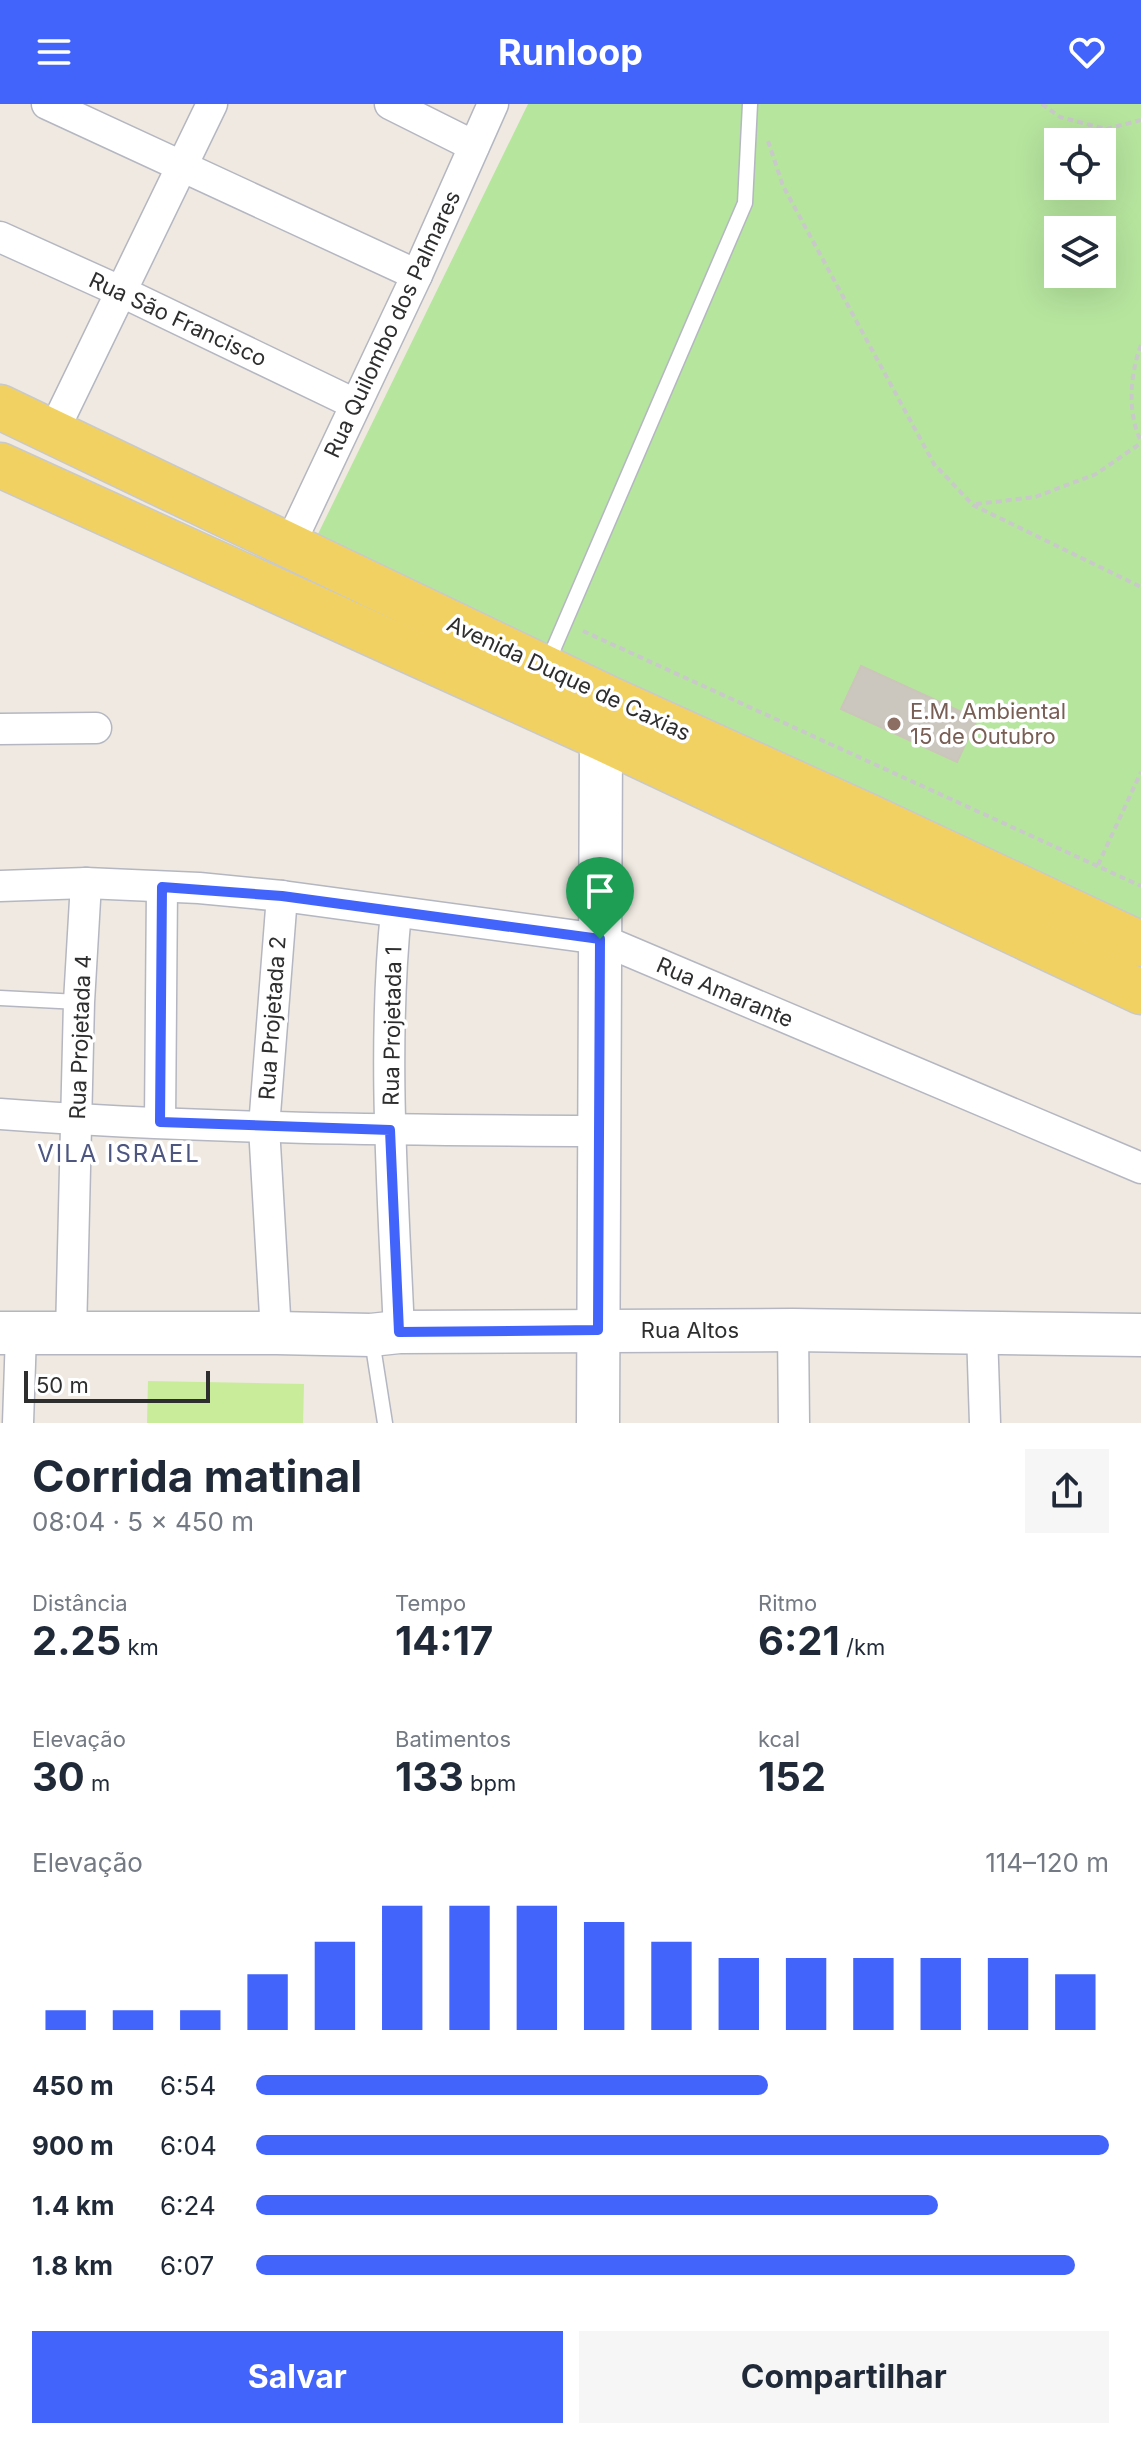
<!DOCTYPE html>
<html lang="pt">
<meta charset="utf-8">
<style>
body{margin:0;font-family:Inter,sans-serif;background:#f6f6f7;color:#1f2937;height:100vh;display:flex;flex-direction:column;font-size:30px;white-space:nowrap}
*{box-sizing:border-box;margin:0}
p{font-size:26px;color:#747a83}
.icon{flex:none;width:44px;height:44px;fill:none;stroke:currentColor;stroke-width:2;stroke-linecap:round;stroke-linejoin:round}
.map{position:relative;height:1319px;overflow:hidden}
.drawer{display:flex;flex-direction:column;background:#fff;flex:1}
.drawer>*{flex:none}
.fabs{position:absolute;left:1044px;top:24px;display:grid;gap:16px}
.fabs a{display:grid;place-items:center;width:72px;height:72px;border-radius:0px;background:#fff;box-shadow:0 8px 32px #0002;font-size:40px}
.scale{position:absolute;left:24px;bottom:20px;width:186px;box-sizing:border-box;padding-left:8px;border:4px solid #2e2e2e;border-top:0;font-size:22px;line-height:28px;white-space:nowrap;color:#2e2e2e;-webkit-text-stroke:6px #fff;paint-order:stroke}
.pin{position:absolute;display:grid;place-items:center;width:68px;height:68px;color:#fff;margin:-82px -34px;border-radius:50% 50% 50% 0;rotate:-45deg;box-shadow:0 0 8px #0007}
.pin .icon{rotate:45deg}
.round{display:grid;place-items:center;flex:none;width:84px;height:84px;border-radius:0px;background:#f6f6f7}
.headline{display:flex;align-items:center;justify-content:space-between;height:136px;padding:0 32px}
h1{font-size:44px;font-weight:700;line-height:60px}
.figures{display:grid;grid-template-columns:repeat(3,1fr);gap:12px;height:136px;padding:8px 32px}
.figures div{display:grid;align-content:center}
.figures b{font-size:40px;font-weight:700}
.figures small{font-size:22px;font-weight:400}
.figures p{font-size:22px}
.chart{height:224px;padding:16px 32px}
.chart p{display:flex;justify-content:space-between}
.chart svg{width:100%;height:144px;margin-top:8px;stroke:#4264fb;stroke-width:6}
.action{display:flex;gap:16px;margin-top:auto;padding:16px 32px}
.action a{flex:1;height:92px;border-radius:0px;background:#4264fb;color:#fff;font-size:32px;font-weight:700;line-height:92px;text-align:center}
.action a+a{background:#f6f6f7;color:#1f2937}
ul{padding:0 32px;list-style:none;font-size:26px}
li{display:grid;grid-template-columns:128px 96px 1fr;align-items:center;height:60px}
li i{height:20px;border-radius:10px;background:#4264fb}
header{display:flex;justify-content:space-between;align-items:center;height:104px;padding:0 32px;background:#4264fb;color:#fff;font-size:36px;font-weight:700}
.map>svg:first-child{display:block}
</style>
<header><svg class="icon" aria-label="menu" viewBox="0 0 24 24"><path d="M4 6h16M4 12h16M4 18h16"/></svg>Runloop<svg class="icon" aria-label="heart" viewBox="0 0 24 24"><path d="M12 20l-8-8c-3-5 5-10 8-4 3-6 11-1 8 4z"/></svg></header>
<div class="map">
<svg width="1141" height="1319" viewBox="0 0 1141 1319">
<rect width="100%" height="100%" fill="#efe9e1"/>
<path fill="#b6e59e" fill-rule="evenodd" d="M528 0H1141V822L317 432ZM1058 38H1102V82H1058ZM1058 126H1102V170H1058Z"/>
<polygon fill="#c9ec9a" points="148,1277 304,1280 303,1319 147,1319"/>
<polygon fill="#cbc7bf" stroke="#cbc5ba" stroke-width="2" points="861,562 977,615 957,658 841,605"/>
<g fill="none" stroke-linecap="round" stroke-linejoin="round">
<defs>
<g id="lane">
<polyline points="547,560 745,99 750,0"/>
<polyline points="0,894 79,898"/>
<polyline points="372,1236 385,1319"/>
</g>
<g id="street">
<polyline points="47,0 417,171"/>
<polyline points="390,0 474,42"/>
<polyline points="0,133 122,188 355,300"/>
<polyline points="53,328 212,0"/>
<polyline points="290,440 417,171 493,0"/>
<polyline points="0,625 96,624"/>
<polyline points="0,782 86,779 199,784 282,792 600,835 1141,1064"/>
<path d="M396 808C382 947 393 1088 399 1228"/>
<path d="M0 1010C199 1025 399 1026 599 1027"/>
<polyline points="160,1018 162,783"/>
<polyline points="793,1226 794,1319"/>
<polyline points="982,1228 985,1319"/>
<polyline points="276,1229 264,1023 282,792"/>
<polyline points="71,1230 79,898 86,779"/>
<polyline points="18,1319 21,1230"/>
</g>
<g id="secondary">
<polyline points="0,1229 276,1229 371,1231 399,1228 793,1226 1141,1231"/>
<polyline points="598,1319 601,634 607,601"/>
</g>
<g id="primary">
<polyline points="0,303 608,594 868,712 1141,840"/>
<polyline points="0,361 601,634 1141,888"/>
</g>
</defs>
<use href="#lane" stroke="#b4b7c1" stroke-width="17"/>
<use href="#street" stroke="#b4b7c1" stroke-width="33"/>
<use href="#secondary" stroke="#b4b7c1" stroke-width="45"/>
<use href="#primary" stroke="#c9c9c9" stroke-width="47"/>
<g stroke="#c9c9c9" stroke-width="4" stroke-dasharray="6 4" stroke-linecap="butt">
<polyline points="1042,0 1060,13 1106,25 1141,16"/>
<polyline points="768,37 783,82 934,360 973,401 1141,483"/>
<path d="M1141 241C1130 269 1127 310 1141 337"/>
<polyline points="976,400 1035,393 1096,370 1141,339"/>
<polyline points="583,527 1141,782"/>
<polyline points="1098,761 1141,668"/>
</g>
<use href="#lane" stroke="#fff" stroke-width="14"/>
<use href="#street" stroke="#fff" stroke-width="30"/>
<use href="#secondary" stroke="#fff" stroke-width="42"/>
<use href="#primary" stroke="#f2d163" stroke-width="44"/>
</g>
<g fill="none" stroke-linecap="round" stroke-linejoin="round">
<defs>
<polygon id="route" points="162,783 282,792 600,835 598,1226 399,1228 390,1026 160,1018"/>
</defs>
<use href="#route" stroke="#fff" stroke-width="16"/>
<use href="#route" stroke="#4264fb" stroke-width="10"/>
</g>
<circle fill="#8d6e63" stroke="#fff" stroke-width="3" cx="894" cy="620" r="8"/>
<g text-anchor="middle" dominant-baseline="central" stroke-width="7" stroke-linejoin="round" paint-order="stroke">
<g font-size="22" fill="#2e2e2e" stroke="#fff">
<text transform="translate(178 215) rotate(25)">Rua São Francisco</text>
<text transform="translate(392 220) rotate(-65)">Rua Quilombo dos Palmares</text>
<text transform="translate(569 574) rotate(25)">Avenida Duque de Caxias</text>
<text transform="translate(725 888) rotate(23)">Rua Amarante</text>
<text transform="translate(272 914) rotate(-86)">Rua Projetada 2</text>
<text transform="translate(392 922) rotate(-89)">Rua Projetada 1</text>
<text transform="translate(80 933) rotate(-88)">Rua Projetada 4</text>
<text x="690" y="1226">Rua Altos</text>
</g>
<g font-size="22" fill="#785e54" stroke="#fff" text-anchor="start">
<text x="910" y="607">E.M. Ambiental<tspan x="910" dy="25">15 de Outubro</tspan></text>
</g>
<g font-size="24" letter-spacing="2" fill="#4d5680" stroke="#fff">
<text x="119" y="1049">VILA ISRAEL</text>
</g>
</g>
</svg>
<div class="fabs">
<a><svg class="icon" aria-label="locate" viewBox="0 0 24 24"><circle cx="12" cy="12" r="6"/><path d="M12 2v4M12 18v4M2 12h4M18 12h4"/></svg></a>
<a><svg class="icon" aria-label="layers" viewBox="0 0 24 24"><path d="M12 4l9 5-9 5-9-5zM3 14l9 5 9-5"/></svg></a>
</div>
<div class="scale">50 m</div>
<div class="pin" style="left:600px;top:835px;background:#1e9e55"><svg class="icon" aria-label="arrive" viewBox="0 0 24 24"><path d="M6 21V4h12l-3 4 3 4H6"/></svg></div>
</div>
<section class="drawer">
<div class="headline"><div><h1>Corrida matinal</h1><p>08:04 · 5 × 450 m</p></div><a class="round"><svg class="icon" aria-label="share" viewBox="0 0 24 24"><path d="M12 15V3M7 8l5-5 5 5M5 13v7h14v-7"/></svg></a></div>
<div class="figures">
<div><p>Distância</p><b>2.25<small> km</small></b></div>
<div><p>Tempo</p><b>14:17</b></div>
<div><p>Ritmo</p><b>6:21<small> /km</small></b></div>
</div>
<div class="figures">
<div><p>Elevação</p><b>30<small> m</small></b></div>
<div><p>Batimentos</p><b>133<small> bpm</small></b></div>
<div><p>kcal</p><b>152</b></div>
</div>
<div class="chart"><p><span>Elevação</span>114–120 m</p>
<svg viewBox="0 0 160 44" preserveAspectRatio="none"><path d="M5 44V38M15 44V38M25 44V38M35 44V27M45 44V17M55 44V6M65 44V6M75 44V6M85 44V11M95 44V17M105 44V22M115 44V22M125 44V22M135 44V22M145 44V22M155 44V27"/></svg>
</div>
<ul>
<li><b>450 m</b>6:54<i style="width:60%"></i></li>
<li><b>900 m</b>6:04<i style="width:100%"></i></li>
<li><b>1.4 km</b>6:24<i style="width:80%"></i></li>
<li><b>1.8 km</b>6:07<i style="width:96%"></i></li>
</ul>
<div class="action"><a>Salvar</a><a>Compartilhar</a></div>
</section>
